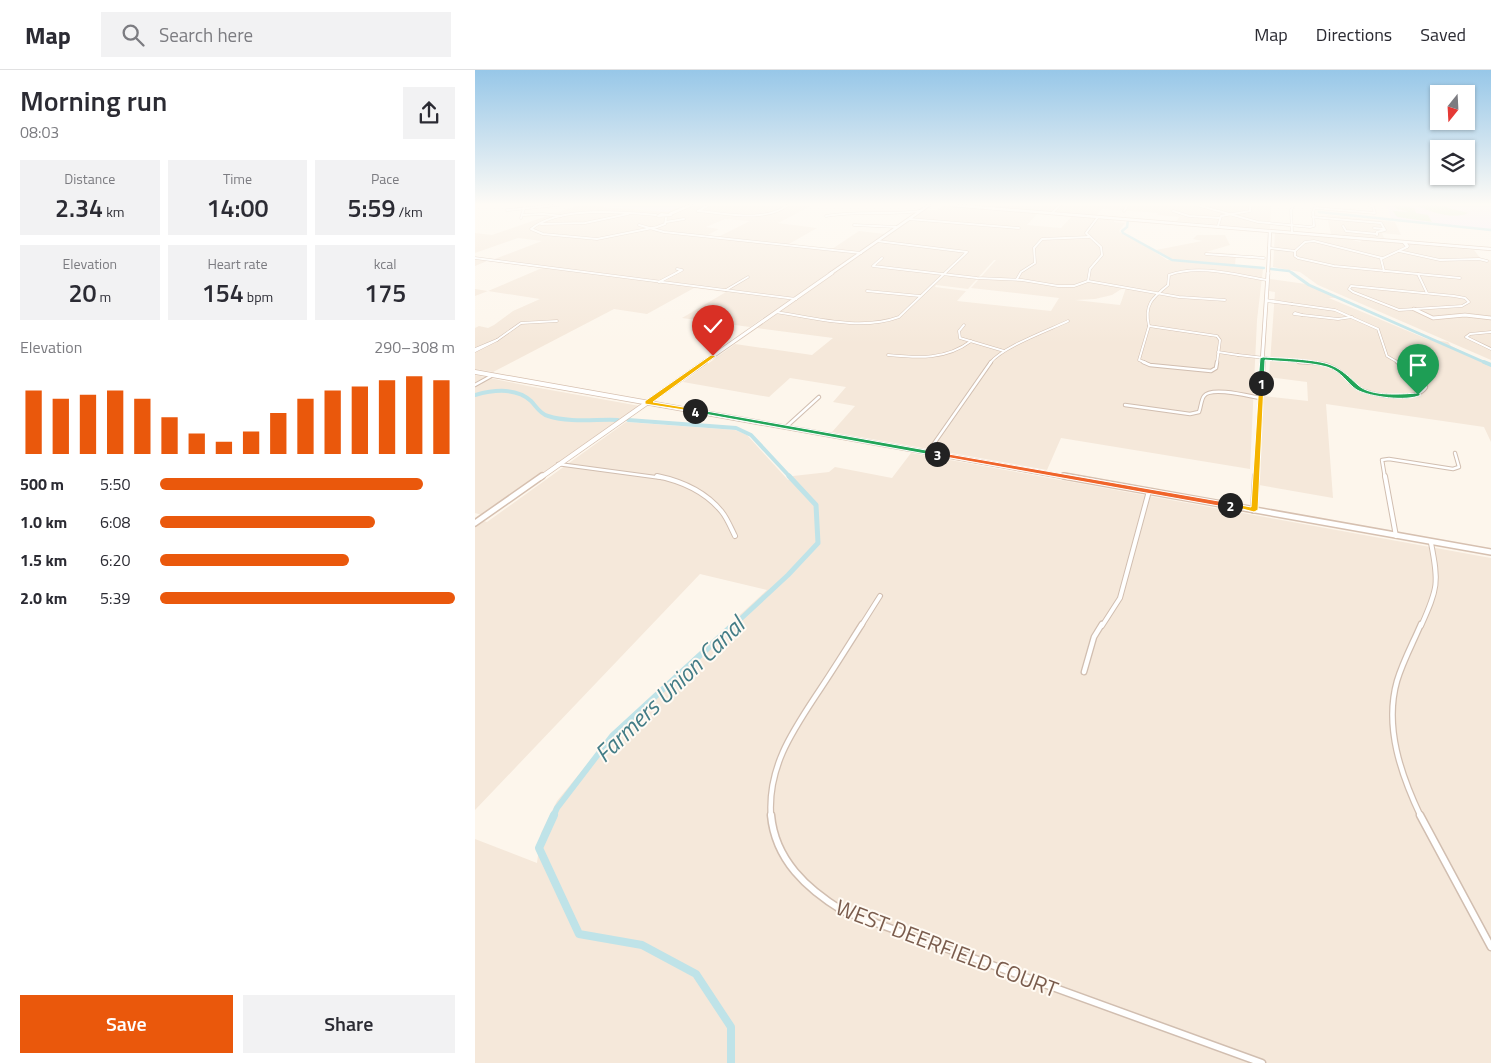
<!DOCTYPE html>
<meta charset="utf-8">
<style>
body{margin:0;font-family:"Titillium Web",sans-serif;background:#f2f2f3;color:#2b2b33;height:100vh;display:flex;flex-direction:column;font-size:19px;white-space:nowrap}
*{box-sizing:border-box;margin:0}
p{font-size:16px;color:#7c7c81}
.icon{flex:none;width:28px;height:28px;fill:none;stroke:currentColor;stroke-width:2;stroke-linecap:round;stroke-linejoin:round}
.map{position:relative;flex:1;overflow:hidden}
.sheet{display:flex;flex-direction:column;background:#fff;width:475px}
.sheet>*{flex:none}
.needle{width:32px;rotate:198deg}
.controls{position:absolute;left:955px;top:15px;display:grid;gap:10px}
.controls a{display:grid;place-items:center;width:45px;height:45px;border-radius:0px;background:#fff;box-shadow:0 1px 4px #0004;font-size:25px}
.pin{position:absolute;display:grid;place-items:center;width:42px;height:42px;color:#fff;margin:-51px -21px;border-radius:50% 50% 50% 0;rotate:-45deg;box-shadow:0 0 5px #0007}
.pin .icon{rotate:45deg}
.km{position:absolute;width:25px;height:25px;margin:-12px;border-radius:50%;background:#222;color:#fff;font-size:14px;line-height:25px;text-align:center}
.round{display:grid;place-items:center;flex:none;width:52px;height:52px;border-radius:0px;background:#f2f2f3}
.overview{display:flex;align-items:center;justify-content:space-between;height:85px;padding:0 20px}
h1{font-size:28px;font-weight:600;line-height:38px}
.metrics{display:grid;grid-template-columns:repeat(3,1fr);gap:8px;height:85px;padding:5px 20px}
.metrics div{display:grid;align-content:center;border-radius:0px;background:#f2f2f3;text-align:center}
.metrics b{font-size:25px;font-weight:600}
.metrics small{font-size:14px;font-weight:400}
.metrics p{font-size:14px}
.chart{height:140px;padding:10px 20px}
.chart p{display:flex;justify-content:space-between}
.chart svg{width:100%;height:90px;margin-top:5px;stroke:#ea580c;stroke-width:6}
.button{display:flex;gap:10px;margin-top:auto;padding:10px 20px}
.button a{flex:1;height:58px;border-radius:0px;background:#ea580c;color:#fff;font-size:20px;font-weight:600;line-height:58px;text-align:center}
.button a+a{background:#f2f2f3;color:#2b2b33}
ul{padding:0 20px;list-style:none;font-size:16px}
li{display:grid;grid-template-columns:80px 60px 1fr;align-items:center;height:38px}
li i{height:12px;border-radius:6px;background:#ea580c}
header{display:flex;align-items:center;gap:30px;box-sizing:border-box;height:70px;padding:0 25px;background:#fff;border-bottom:1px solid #e1e1e2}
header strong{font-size:24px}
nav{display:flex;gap:28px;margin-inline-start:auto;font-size:18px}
.search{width:350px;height:45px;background:#f2f2f3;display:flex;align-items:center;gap:12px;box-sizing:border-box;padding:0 18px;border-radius:0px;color:#7c7c81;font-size:19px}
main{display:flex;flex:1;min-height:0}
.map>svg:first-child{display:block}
</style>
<header>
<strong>Map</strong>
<div class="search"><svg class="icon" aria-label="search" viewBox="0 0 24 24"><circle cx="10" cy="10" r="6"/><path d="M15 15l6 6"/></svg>Search here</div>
<nav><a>Map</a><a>Directions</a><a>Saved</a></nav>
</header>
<main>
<section class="sheet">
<div class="overview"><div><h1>Morning run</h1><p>08:03</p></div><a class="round"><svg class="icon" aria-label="share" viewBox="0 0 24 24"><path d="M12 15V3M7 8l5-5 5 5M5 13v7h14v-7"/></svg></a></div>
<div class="metrics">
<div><p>Distance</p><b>2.34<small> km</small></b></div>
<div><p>Time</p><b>14:00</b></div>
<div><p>Pace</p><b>5:59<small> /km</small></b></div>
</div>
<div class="metrics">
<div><p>Elevation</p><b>20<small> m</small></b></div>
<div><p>Heart rate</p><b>154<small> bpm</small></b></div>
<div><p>kcal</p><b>175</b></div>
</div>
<div class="chart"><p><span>Elevation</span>290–308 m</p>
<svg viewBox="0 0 160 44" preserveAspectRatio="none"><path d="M5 44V13M15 44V17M25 44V15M35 44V13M45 44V17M55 44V26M65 44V34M75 44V38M85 44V33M95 44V24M105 44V17M115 44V13M125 44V11M135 44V8M145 44V6M155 44V8"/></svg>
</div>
<ul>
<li><b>500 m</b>5:50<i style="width:89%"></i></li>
<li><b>1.0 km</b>6:08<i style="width:73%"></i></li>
<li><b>1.5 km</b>6:20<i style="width:64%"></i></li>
<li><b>2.0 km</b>5:39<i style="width:100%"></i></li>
</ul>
<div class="button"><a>Save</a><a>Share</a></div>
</section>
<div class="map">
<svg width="1016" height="993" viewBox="0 0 1016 993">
<rect width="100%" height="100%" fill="#fdf6ec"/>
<g fill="#f5e8da" fill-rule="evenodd">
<path d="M104 135 192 142 209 135H338L303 153 342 158 314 174 357 179 384 161 410 164 275 257 207 248 251 222 219 218 172 244 139 239 18 302 0 299V258L4 256 13 258 19 255 38 241 65 229 13 221 0 226V219L13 221 67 198 12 191 0 196V188L17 190 67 171 43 168 0 183V163L17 165ZM250 149 275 151 243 167 231 166 244 159 231 157Z"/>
<polygon points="505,135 796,135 795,159 702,151 704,147 682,145 683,143 627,139 621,146"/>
<path d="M468 136 563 143 552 155 586 158 597 146 639 149V152L650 153 644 161 649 165 665 172 692 190H699L693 188 681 180 727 171 718 169 722 165H750L755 175 731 182 761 184 760 195 728 193 788 199 782 250 775 399 586 368 572 400 357 362 380 336 358 332 371 317 315 308 294 327 208 312 260 274 337 285 358 268 282 258 449 140H462ZM519 190H521L496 218 584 228 576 241 482 231 491 221 460 217 461 215 493 219ZM648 218H651L645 235 600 230 620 229 637 225Z"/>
<polygon points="852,145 920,152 926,165 907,163 909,168 856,164"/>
<polygon points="800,162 870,168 885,172 887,170 999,180 1006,189 1016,190 1016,290 843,215 825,202 798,197"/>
<polygon points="795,209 831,214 863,228 854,228 952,269 973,272 976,276 1016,295 1016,372 1009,357 851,334 858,428 784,415 788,326 833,331 832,312 794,307 800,222 794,221"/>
<polygon points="0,305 53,316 165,336 7,445 0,443"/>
<polygon points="151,352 260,360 272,365 313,410 318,406 354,402 360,397 417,408 436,383 1016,488 1016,993 0,993 0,769 62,793 66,763 82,731 142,658 292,520 225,504 0,740 0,457 9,451 12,452"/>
</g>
<g fill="#f3e8fa">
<polygon points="118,135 209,135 192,142"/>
<polygon points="911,135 1016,135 1016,159 917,150"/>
</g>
<g fill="#d8ecc9">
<polygon points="917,135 932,135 924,136 939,138 941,143 953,145 957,152 922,147 918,141 933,142 922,139"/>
<path d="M941 135H963L993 143C980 150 954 142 941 135Z"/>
</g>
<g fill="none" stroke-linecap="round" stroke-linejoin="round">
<g stroke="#bfe3e8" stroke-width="2.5">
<polyline points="844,142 1016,160"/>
<polyline points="653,150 652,157 647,161 648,163 697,190 789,198"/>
<polyline points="796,199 814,201 819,204"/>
</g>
<polyline stroke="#bfe3e8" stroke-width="3" points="817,203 834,215 1011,293"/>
<g stroke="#bfe3e8" stroke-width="4">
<polyline points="1009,292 1016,295"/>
<path d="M0 325C18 320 41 317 56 331 61 336 65 344 73 346 95 353 121 349 143 350"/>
<polyline points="153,350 261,358 276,365 316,408"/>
</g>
<polyline stroke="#bfe3e8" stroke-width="5" points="258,556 313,505 343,473 341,435 314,406"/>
<polyline stroke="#bfe3e8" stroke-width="6" points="78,747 82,738 137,666 259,554"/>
<polyline stroke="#bfe3e8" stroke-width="8" points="79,745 64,778 104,864 167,875 221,904 256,957 256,993"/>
<defs>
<g id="street-far4">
<polyline points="722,135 783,152 835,157 839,156 838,142 841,135"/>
<polyline points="840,138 900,143 898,137 894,135"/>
<polyline points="32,140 83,135"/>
<path d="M223 141C251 143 290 153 313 135"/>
<polyline points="223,141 234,135"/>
<polyline points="649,141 653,135"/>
<polyline points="698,141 714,146 745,148"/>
<polyline points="577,143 585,135"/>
<polygon points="186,144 196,145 183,146"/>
<polyline points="48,145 68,144 86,146"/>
<path d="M181 145C146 142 85 136 56 159L68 164 122 169 182 157 190 154 191 148"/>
<path d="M351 146C382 141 414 145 445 141"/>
<polyline points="838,147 906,153 910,160 902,162 902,165"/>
<polyline points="46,148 50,135"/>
<polyline points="434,149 544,158"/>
<polyline points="191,152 209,149"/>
<polyline points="66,154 110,153 153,144"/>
<polyline points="164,155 189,162 386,183"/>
<polyline points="379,155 422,157"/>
<polyline points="743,156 746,146 775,141 775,135"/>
<polyline points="868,156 871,161 902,164"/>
<polyline points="899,158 909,159"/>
<polyline points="817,162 816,140 819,135"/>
<polygon points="930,172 933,176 932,177 929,173"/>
<polyline points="794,178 820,181"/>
<polyline points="924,181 965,190 1004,189 1012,191"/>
<polyline points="731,184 789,188 777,187"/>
<polyline points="0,188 321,229"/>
<polyline points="407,188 398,196 502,208 547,210 583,216 599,216 613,211 704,227 750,230"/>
<polyline points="907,188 839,171 830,172 820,181 820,186 823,188 859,196 985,208"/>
<polyline points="909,201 906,189 932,177"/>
<polyline points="943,204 952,223"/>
<polyline points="542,209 546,202 560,193 559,178 567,169 614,167"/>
<polyline points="613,211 615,199 627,185 626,177 611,163 623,147"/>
<polyline points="184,212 207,200 202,199"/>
<polygon points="876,216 979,226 990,228 994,232 987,236 924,240 878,222 874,219"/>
<polyline points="251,220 273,207"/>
<polyline points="392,221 445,226"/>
<polyline points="791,230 817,234 791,231"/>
<polyline points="817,234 860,240 903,259 912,286 924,293"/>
<path d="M301 242C340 248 386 261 424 247L492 182 402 171"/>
<polygon points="820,243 827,245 819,244"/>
<polyline points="827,245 863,249 877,247"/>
<polyline points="489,255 484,261 485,268 529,281"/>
<polyline points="674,256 742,266 745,270 742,293"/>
<path d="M674 256C669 235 677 228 693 215L694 205C724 194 761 205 792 210"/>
<polyline points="1016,262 995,264 991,267 1016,279"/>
<polyline points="22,270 46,253 82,251"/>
<polyline points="0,279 22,270 0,281"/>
<polyline points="743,282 763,285"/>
<path d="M413 285C443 288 471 290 496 271"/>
<polyline points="763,285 835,293"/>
<path d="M515 293C527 277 574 260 593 251"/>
<polyline points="671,293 664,290 674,256"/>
</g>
<g id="street-far3">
<polyline points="668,292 675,295 736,301 741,298 742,292"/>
<path d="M824 292C834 293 846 292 855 296 868 301 872 309 882 317 895 327 942 332 951 317L939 302 922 292"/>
<polyline points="0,315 18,305"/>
<path d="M650 335 715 344 724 342C726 337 726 330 729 326 736 316 774 326 785 328"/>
<polyline points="311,357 344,327"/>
<polyline points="453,382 516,292"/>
<polyline points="83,394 187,408"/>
<polyline points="910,408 907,390 914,389 978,399 984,397 980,383"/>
</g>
<g id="street-far2">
<path d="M182 406C206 411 231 422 247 442 252 448 256 458 260 466"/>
<polyline points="910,406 921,466"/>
<polyline points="386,556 405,526"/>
<polyline points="627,556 645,528 674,421"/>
<path d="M946 556C963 518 964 513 956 473"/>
</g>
<g id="street-far1">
<polyline points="609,602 619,567 627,554"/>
<path d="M296 747C292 696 319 659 346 618 360 597 373 576 387 554"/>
<path d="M946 747C926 705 909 657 922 611 928 591 938 573 946 554"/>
</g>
<g id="street">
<path d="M296 745C300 790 332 819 368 841L787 993"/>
<polyline points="945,745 1016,877"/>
</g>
<g id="secondary-far3">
<polyline points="476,135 1016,179"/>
<polyline points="195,144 216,135"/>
<polyline points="355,204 454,135"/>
<polyline points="793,204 795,161"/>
</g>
<g id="secondary-far2">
<polyline points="939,239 958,248 990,245 1016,248"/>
<polyline points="228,293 357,203"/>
<polyline points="787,293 793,203"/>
</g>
<g id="secondary-far1">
<polyline points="0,302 596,408"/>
<polyline points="65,408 230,292"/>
<polyline points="781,408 788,292"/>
</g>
<g id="secondary">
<polyline points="589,406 1016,482"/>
<polyline points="779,440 781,406"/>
<polyline points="0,453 67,406"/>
</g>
</defs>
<use href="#street-far4" stroke="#d1beb0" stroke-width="3"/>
<use href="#street-far3" stroke="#d1beb0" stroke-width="4.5"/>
<use href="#street-far2" stroke="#d1beb0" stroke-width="6"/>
<use href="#street-far1" stroke="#d1beb0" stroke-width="7"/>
<use href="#street" stroke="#d1beb0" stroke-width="9"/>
<use href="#secondary-far3" stroke="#d6c0b0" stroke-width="4"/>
<use href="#secondary-far2" stroke="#d6c0b0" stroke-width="4.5"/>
<use href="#secondary-far1" stroke="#d6c0b0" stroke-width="5.5"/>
<use href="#secondary" stroke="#d6c0b0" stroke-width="8"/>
<use href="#street-far4" stroke="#fff" stroke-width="2"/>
<use href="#street-far3" stroke="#fff" stroke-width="2.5"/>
<use href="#street-far2" stroke="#fff" stroke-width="4"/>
<use href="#street-far1" stroke="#fff" stroke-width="4.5"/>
<use href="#street" stroke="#fff" stroke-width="6"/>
<use href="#secondary-far3" stroke="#fff" stroke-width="2.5"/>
<use href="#secondary-far2" stroke="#fff" stroke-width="3"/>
<use href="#secondary-far1" stroke="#fff" stroke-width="4"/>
<use href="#secondary" stroke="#fff" stroke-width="5"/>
</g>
<linearGradient id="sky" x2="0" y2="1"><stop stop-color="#97c7e8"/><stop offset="0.49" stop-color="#fefbf6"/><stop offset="1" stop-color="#fefbf6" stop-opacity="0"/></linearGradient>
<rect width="1016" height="274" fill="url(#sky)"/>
<path fill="#22a559" stroke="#fff" d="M788 287C804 288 842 289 856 295 868 300 874 307 883 315 896 327 926 324 943 323L946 325C932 332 895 327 882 320 871 313 868 302 852 297 834 292 809 292 790 290L789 313 786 315 783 313 785 288Z"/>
<polygon fill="#f5b400" stroke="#fff" points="784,312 789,313 783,440 779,442 752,435 755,433 776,437"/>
<polygon fill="#f0652b" stroke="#fff" points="462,382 755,433 759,435 755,438 459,385 459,384"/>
<polygon fill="#22a559" stroke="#fff" points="220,339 462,382 465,384 462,386 218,342"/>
<polygon fill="#f5b400" stroke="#fff" points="236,285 241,286 178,332 220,339 222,342 170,334 170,331"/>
<g text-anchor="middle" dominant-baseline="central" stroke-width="4" stroke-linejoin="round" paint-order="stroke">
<g font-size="22" fill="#7a5c4d" stroke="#fffaf3">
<text transform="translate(472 878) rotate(21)">WEST DEERFIELD COURT</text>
</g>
<g font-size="24" font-style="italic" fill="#437c86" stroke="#fffaf3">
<text transform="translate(194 619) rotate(-44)">Farmers Union Canal</text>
</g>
</g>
</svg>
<div class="controls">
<a><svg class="needle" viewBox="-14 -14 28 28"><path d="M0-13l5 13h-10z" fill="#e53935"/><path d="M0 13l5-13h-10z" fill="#7c7c81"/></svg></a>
<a><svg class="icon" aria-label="layers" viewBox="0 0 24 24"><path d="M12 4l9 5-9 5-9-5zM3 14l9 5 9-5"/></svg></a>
</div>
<div class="pin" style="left:943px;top:325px;background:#1e9e55"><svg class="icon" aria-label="arrive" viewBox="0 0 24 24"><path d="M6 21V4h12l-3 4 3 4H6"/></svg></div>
<div class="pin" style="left:238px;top:286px;background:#d93025"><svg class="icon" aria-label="check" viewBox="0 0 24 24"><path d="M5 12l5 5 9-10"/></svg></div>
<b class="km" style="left:786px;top:313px">1</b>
<b class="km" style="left:755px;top:435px">2</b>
<b class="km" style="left:462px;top:384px">3</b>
<b class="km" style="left:220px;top:341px">4</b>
</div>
</main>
